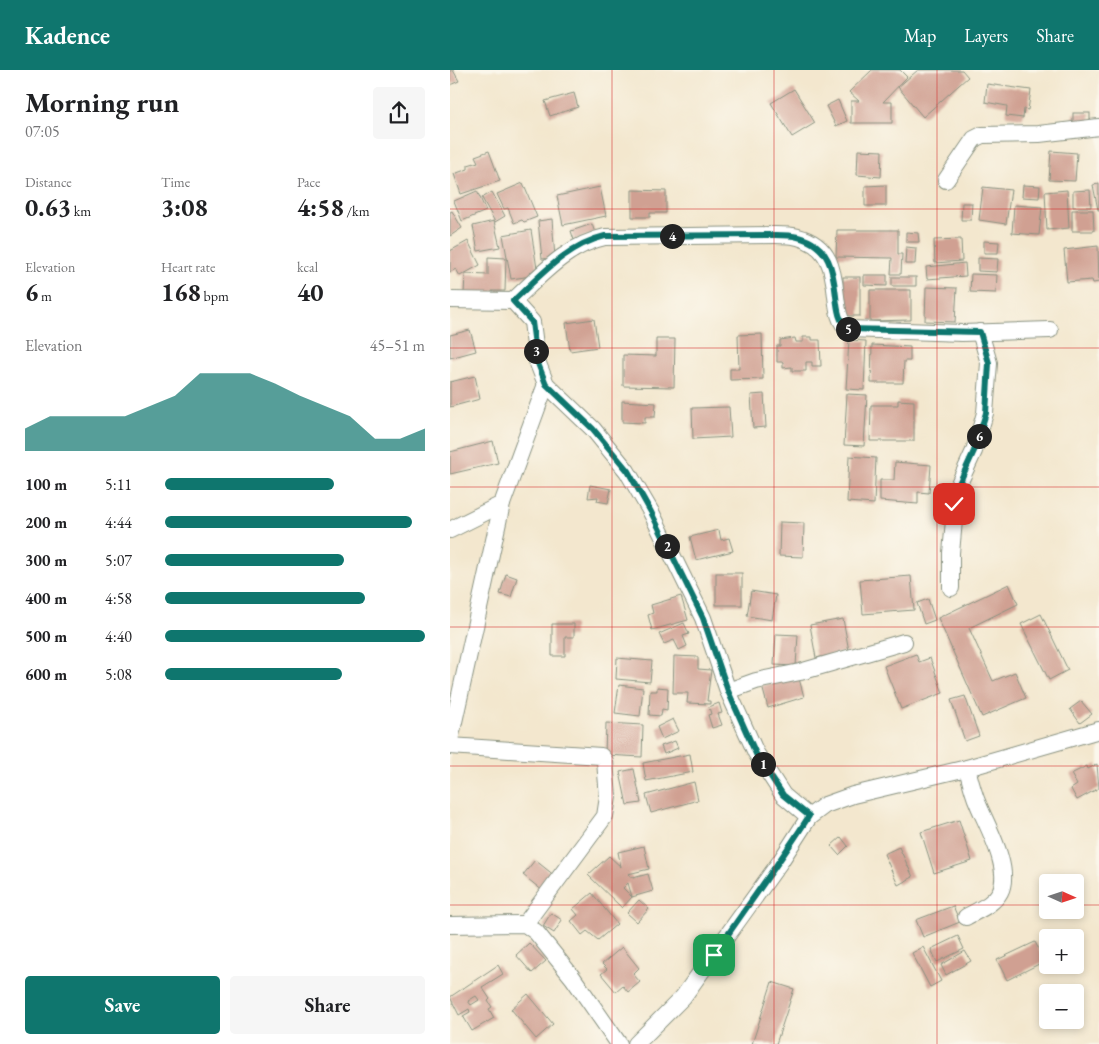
<!DOCTYPE html>
<meta charset="utf-8">
<style>
body{margin:0;font-family:"EB Garamond",serif;background:#f6f6f6;color:#202124;height:100vh;display:flex;flex-direction:column;font-size:19px;white-space:nowrap}
*{box-sizing:border-box;margin:0}
p{font-size:16px;color:#757577}
.icon{flex:none;width:28px;height:28px;fill:none;stroke:currentColor;stroke-width:2;stroke-linecap:round;stroke-linejoin:round}
.map{position:relative;flex:1;overflow:hidden}
.panel{display:flex;flex-direction:column;background:#fff;width:450px}
.panel>*{flex:none}
.needle{width:32px;rotate:93deg}
.fabs{position:absolute;left:589px;top:804px;display:grid;gap:10px}
.fabs a{display:grid;place-items:center;width:45px;height:45px;border-radius:5px;background:#fff;box-shadow:0 2px 8px #0003;font-size:25px}
.pin{position:absolute;display:grid;place-items:center;width:42px;height:42px;color:#fff;margin:-21px;border-radius:10px;box-shadow:0 2px 8px #0006}
.km{position:absolute;width:25px;height:25px;margin:-12px;border-radius:50%;background:#222;color:#fff;font-size:14px;line-height:25px;text-align:center}
.round{display:grid;place-items:center;flex:none;width:52px;height:52px;border-radius:5px;background:#f6f6f6}
.summary{display:flex;align-items:center;justify-content:space-between;height:85px;padding:0 25px}
h1{font-size:28px;font-weight:700;line-height:38px}
.figures{display:grid;grid-template-columns:repeat(3,1fr);gap:8px;height:85px;padding:5px 25px}
.figures div{display:grid;align-content:center}
.figures b{font-size:25px;font-weight:700}
.figures small{font-size:14px;font-weight:400}
.figures p{font-size:14px}
.chart{height:140px;padding:10px 25px}
.chart p{display:flex;justify-content:space-between}
.chart svg{width:100%;height:90px;margin-top:5px;fill:#0f766e;opacity:.7}
.button{display:flex;gap:10px;margin-top:auto;padding:10px 25px}
.button a{flex:1;height:58px;border-radius:5px;background:#0f766e;color:#fff;font-size:20px;font-weight:700;line-height:58px;text-align:center}
.button a+a{background:#f6f6f6;color:#202124}
ul{padding:0 25px;list-style:none;font-size:16px}
li{display:grid;grid-template-columns:80px 60px 1fr;align-items:center;height:38px}
li i{height:12px;border-radius:6px;background:#0f766e}
header{display:flex;align-items:center;gap:30px;box-sizing:border-box;height:70px;padding:0 25px;background:#0f766e;color:#fff}
header strong{font-size:24px}
nav{display:flex;gap:28px;margin-inline-start:auto;font-size:18px}
main{display:flex;flex:1;min-height:0}
.map>svg:first-child{display:block}
</style>
<header>
<strong>Kadence</strong>
<nav><a>Map</a><a>Layers</a><a>Share</a></nav>
</header>
<main>
<section class="panel">
<div class="summary"><div><h1>Morning run</h1><p>07:05</p></div><a class="round"><svg class="icon" aria-label="share" viewBox="0 0 24 24"><path d="M12 15V3M7 8l5-5 5 5M5 13v7h14v-7"/></svg></a></div>
<div class="figures">
<div><p>Distance</p><b>0.63<small> km</small></b></div>
<div><p>Time</p><b>3:08</b></div>
<div><p>Pace</p><b>4:58<small> /km</small></b></div>
</div>
<div class="figures">
<div><p>Elevation</p><b>6<small> m</small></b></div>
<div><p>Heart rate</p><b>168<small> bpm</small></b></div>
<div><p>kcal</p><b>40</b></div>
</div>
<div class="chart"><p><span>Elevation</span>45–51 m</p>
<svg viewBox="0 0 160 44" preserveAspectRatio="none"><path d="M0 44V33L10 27L20 27L30 27L40 27L50 22L60 17L70 6L80 6L90 6L100 11L110 17L120 22L130 27L140 38L150 38L160 33V44z"/></svg>
</div>
<ul>
<li><b>100 m</b>5:11<i style="width:65%"></i></li>
<li><b>200 m</b>4:44<i style="width:95%"></i></li>
<li><b>300 m</b>5:07<i style="width:69%"></i></li>
<li><b>400 m</b>4:58<i style="width:77%"></i></li>
<li><b>500 m</b>4:40<i style="width:100%"></i></li>
<li><b>600 m</b>5:08<i style="width:68%"></i></li>
</ul>
<div class="button"><a>Save</a><a>Share</a></div>
</section>
<div class="map">
<svg width="649" height="974" viewBox="0 0 649 974">
<rect width="100%" height="100%" fill="#fbf7ec"/>
<filter id="ink" filterUnits="userSpaceOnUse"><feTurbulence type="fractalNoise" baseFrequency=".02" numOctaves="2"/><feDisplacementMap in="SourceGraphic" scale="10" xChannelSelector="R" yChannelSelector="G"/><feConvolveMatrix kernelMatrix="1 2 1 2 8 2 1 2 1" color-interpolation-filters="sRGB"/></filter>
<filter id="wash" filterUnits="userSpaceOnUse"><feTurbulence type="fractalNoise" baseFrequency=".0096" numOctaves="4" result="noise"/><feDisplacementMap in="SourceGraphic" scale="20" xChannelSelector="R" yChannelSelector="G"/><feGaussianBlur stdDeviation="1.12" result="paint"/><feColorMatrix in="noise" values="0 0 0 0 0 0 0 0 0 0 0 0 0 0 0 0 0 1.4 0 .05"/><feComposite in="paint" operator="in"/></filter>
<g filter="url(#wash)">
<rect width="100%" height="100%" fill="#f3e7ce"/>
<g id="blocks">
<g fill="#d0a092" fill-rule="evenodd">
<polygon points="0,0 3,0 9,11 0,15"/>
<polygon points="422,0 450,0 457,7 433,32 442,32 442,53 401,53 401,31 409,31 399,22"/>
<polygon points="468,0 512,0 518,7 473,47 448,17"/>
<polygon points="537,14 581,20 578,40 574,39 573,48 556,46 557,36 535,32"/>
<polygon points="344,19 365,53 342,67 321,33"/>
<polygon points="124,23 128,37 100,46 95,31"/>
<polygon points="388,30 397,51 386,56 376,36"/>
<rect x="623" y="43" width="17" height="10"/>
<polygon points="408,80 432,81 431,107 407,105"/>
<polygon points="39,81 50,111 11,124 4,104 18,99 18,95 28,92 25,86"/>
<polygon points="601,81 627,83 625,111 599,110"/>
<polygon points="73,113 87,147 74,152 72,150 64,153 58,138 54,139 47,124"/>
<polygon points="649,114 649,140 648,140 643,115"/>
<polygon points="436,115 436,136 415,136 415,116"/>
<polygon points="573,115 590,116 589,128 572,127"/>
<polygon points="150,117 156,146 113,155 107,126"/>
<polygon points="533,117 561,120 556,154 529,150"/>
<polygon points="182,120 216,121 216,143 200,143 200,147 182,147"/>
<polygon points="617,120 619,158 597,160 595,122"/>
<polygon points="640,120 641,137 623,137 623,121"/>
<polygon points="27,121 36,141 12,151 4,131"/>
<polygon points="42,122 55,146 45,152 32,128"/>
<polygon points="512,133 522,133 521,150 511,150"/>
<polygon points="564,135 592,137 589,165 562,163"/>
<polygon points="622,140 643,140 644,161 622,161"/>
<polygon points="2,141 12,158 0,166 0,142"/>
<polygon points="102,149 105,188 92,189 88,151"/>
<polygon points="44,151 50,177 28,181 23,156"/>
<polygon points="142,154 145,163 124,170 121,161"/>
<polygon points="81,160 88,205 61,209 53,165"/>
<polygon points="387,160 448,160 448,184 452,184 451,204 441,204 442,188 386,187"/>
<polygon points="456,162 468,163 469,172 456,172"/>
<polygon points="511,169 512,191 485,193 484,170"/>
<polygon points="18,171 30,195 10,206 6,199 0,202 0,181"/>
<polygon points="534,171 549,172 548,183 534,183"/>
<polygon points="648,176 649,212 643,213 642,210 617,212 614,180"/>
<polygon points="456,177 466,178 465,194 455,194"/>
<polygon points="38,187 56,188 55,221 42,221 43,225 14,224 15,204 38,205"/>
<polygon points="528,188 548,189 547,202 528,201"/>
<polygon points="515,193 516,206 477,209 476,197"/>
<polygon points="521,204 547,205 546,223 520,222"/>
<polygon points="414,205 437,205 437,216 414,215"/>
<rect x="393" y="207" width="17" height="39"/>
<rect x="442" y="207" width="24" height="9"/>
<polygon points="476,217 507,218 505,252 475,251"/>
<polygon points="420,220 461,220 461,250 420,251"/>
<polygon points="144,249 148,277 120,281 116,253"/>
<polygon points="20,260 26,281 0,288 0,265"/>
<polygon points="312,264 313,309 280,310 280,299 289,299 288,265"/>
<polygon points="353,267 362,267 362,270 370,270 371,296 362,296 362,292 356,292 356,301 342,301 342,297 333,298 333,292 327,292 327,276 330,276 330,270 345,268 346,272 353,272"/>
<polygon points="206,269 225,269 224,317 173,316 173,285 206,286"/>
<polygon points="399,270 416,271 414,320 396,319"/>
<polygon points="422,275 460,277 460,291 454,291 453,313 421,313"/>
<polygon points="25,306 30,329 0,337 0,312"/>
<polygon points="314,324 316,357 303,358 301,325"/>
<polygon points="397,324 417,325 414,376 394,375"/>
<polygon points="448,330 464,331 464,371 420,371 421,335 448,335"/>
<polygon points="172,331 206,333 205,347 195,347 195,353 172,352"/>
<polygon points="279,337 281,367 243,369 242,338"/>
<polygon points="43,371 48,393 0,404 0,382"/>
<polygon points="399,386 426,388 424,434 397,432"/>
<polygon points="445,392 481,395 479,423 468,422 468,434 430,431 430,410 444,410"/>
<polygon points="140,415 161,419 158,433 147,431 148,427 138,428"/>
<polygon points="330,452 354,453 353,487 329,486"/>
<polygon points="269,460 271,470 279,468 283,481 246,490 240,467"/>
<rect x="266" y="503" width="26" height="32"/>
<polygon points="56,504 67,508 61,527 50,524"/>
<polygon points="461,506 464,540 413,544 410,510"/>
<polygon points="559,514 568,534 519,558 543,611 565,602 576,628 532,647 488,548"/>
<polygon points="301,521 326,525 322,550 297,546"/>
<polygon points="231,526 238,550 202,560 198,545 203,543 201,535"/>
<polygon points="478,529 485,550 474,554 467,533"/>
<polygon points="591,544 618,600 599,610 571,554"/>
<polygon points="393,549 399,581 366,588 360,555"/>
<polygon points="234,553 239,564 233,566 237,576 229,580 224,570 214,574 209,564"/>
<polygon points="102,554 124,554 124,567 115,567 115,586 102,586"/>
<polygon points="326,564 348,565 346,596 324,595"/>
<polygon points="466,584 469,592 480,588 493,623 451,639 434,596"/>
<polygon points="224,586 248,587 248,599 261,600 257,631 260,631 260,634 237,633 238,623 223,623"/>
<polygon points="167,588 202,591 200,612 166,609"/>
<polygon points="348,605 354,627 318,638 312,616"/>
<polygon points="169,615 193,618 190,646 165,643"/>
<polygon points="207,617 218,618 217,640 212,639 211,646 199,645 200,621 207,621"/>
<polygon points="515,626 529,666 515,671 501,630"/>
<polygon points="631,631 642,644 630,653 620,639"/>
<polygon points="269,633 272,643 268,644 272,655 262,658 258,645 261,644 259,637"/>
<polygon points="223,649 229,661 212,669 207,657"/>
<polygon points="156,653 193,655 192,687 155,685"/>
<polygon points="225,671 228,678 214,684 211,676"/>
<polygon points="240,684 243,702 196,711 193,693"/>
<polygon points="647,694 649,718 627,730 621,719 627,715 621,704 637,696 638,699"/>
<polygon points="184,699 191,733 177,735 170,702"/>
<polygon points="244,712 248,730 201,743 196,725"/>
<polygon points="509,750 522,791 484,803 471,762"/>
<polygon points="391,767 398,776 389,785 381,776"/>
<polygon points="194,776 199,799 178,804 183,808 198,804 203,821 182,827 178,813 173,818 182,827 172,838 138,805 159,786 171,797 168,782"/>
<polygon points="449,777 463,807 448,815 434,784"/>
<polygon points="85,790 105,806 93,821 73,805"/>
<polygon points="142,823 167,854 148,870 137,861 132,865 121,851 128,845 123,839"/>
<polygon points="189,830 199,839 187,852 177,843"/>
<polygon points="503,836 510,852 473,867 466,850"/>
<polygon points="101,843 112,850 104,863 93,856"/>
<polygon points="508,866 514,879 487,892 481,879"/>
<polygon points="585,872 595,891 557,910 547,890"/>
<polygon points="79,873 96,891 82,903 66,885"/>
<polygon points="172,877 189,898 183,904 190,912 178,922 173,916 166,922 151,904 157,899 152,894"/>
<polygon points="473,877 491,911 480,917 462,883"/>
<polygon points="515,881 521,891 496,905 491,895"/>
<path d="M48 895 53 904 32 917 40 929 38 931 42 937 39 939 44 948 22 961 13 946 20 942 19 939 9 945 0 927ZM26 926 29 930 21 935 18 931Z"/>
<polygon points="322,912 344,919 326,974 302,974"/>
<polygon points="78,924 103,954 86,969 61,939"/>
</g>
</g>
</g>
<g filter="url(#ink)">
<use href="#blocks" fill-opacity="0" stroke="#899281" stroke-width="1"/>
<g fill="none" stroke-linecap="round" stroke-linejoin="round">
<defs>
<g id="minor">
<polyline points="496,110 524,69 532,65 589,64 649,57"/>
<polyline points="0,230 63,231 82,252 87,291 96,314 143,359 177,401 201,442 253,548 278,621 306,683 333,725 359,747"/>
<path d="M63 231C91 205 117 175 155 167L325 165C333 165 341 165 348 167 402 181 374 245 399 259L512 263 600 260"/>
<polyline points="0,460 52,434"/>
<polyline points="501,518 501,483 507,418 524,381 535,343 539,293 530,262"/>
<polyline points="278,621 306,611 350,602 454,572"/>
<polyline points="0,670 52,434 96,314"/>
<polyline points="0,676 151,686 155,691 158,727 155,746 75,854"/>
<path d="M516 847C528 840 543 835 550 822 562 799 537 756 528 734 523 723 520 710 517 698"/>
<polyline points="0,855 75,854 86,862 123,908 169,974"/>
<polyline points="186,974 233,927 330,792 359,747 375,735 403,725 517,698 649,660"/>
</g>
</defs>
<use href="#minor" stroke="#899281" stroke-width="18"/>
<use href="#minor" stroke="#fff" stroke-width="16"/>
</g>
</g>
<g fill="none" stroke-linecap="round" stroke-linejoin="round" filter="url(#ink)">
<defs>
<path id="route" d="M264 885C295 838 329 794 359 746L333 725 306 684 278 621 253 548 201 442 178 401 143 359 96 314 87 291 82 252 63 231C91 205 117 175 155 166L325 165C332 165 341 165 348 167 402 181 374 245 399 259L530 262 539 293 536 343 524 381 507 418 504 434"/>
</defs>
<use href="#route" stroke="#fff" stroke-width="10"/>
<use href="#route" stroke="#0f766e" stroke-width="6"/>
</g>
<path fill="none" stroke="#d62828" stroke-width="1" stroke-opacity="0.55" d="M162 0V974M324 0V974M487 0V974M0 139H649M0 278H649M0 417H649M0 557H649M0 696H649M0 835H598M625 835H649"/>
</svg>
<div class="fabs">
<a><svg class="needle" viewBox="-14 -14 28 28"><path d="M0-13l5 13h-10z" fill="#e53935"/><path d="M0 13l5-13h-10z" fill="#757577"/></svg></a>
<a>+</a>
<a>−</a>
</div>
<div class="pin" style="left:264px;top:885px;background:#1e9e55"><svg class="icon" aria-label="arrive" viewBox="0 0 24 24"><path d="M6 21V4h12l-3 4 3 4H6"/></svg></div>
<div class="pin" style="left:504px;top:434px;background:#d93025"><svg class="icon" aria-label="check" viewBox="0 0 24 24"><path d="M5 12l5 5 9-10"/></svg></div>
<b class="km" style="left:313px;top:694px">1</b>
<b class="km" style="left:217px;top:476px">2</b>
<b class="km" style="left:86px;top:281px">3</b>
<b class="km" style="left:222px;top:166px">4</b>
<b class="km" style="left:398px;top:259px">5</b>
<b class="km" style="left:529px;top:366px">6</b>
</div>
</main>
